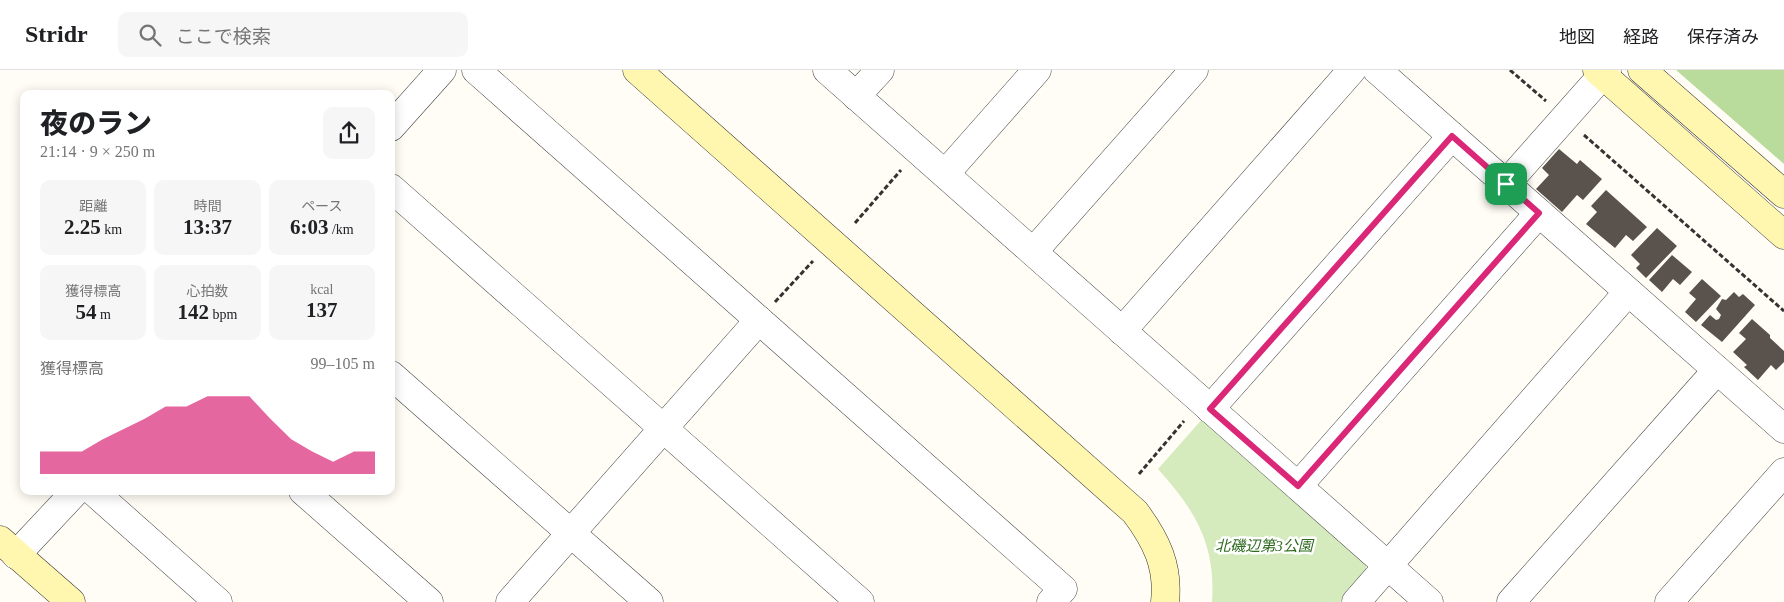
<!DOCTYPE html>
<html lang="ja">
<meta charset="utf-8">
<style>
body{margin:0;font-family:"Times New Roman","Noto Sans JP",serif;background:#f6f6f6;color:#202124;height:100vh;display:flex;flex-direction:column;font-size:19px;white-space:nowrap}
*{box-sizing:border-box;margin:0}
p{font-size:16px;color:#757577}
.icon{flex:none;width:28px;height:28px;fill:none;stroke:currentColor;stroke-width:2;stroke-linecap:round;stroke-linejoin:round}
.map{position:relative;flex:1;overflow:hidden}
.drawer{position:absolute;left:20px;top:20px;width:375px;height:405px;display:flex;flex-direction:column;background:#fff;border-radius:10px;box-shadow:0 2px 12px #0003}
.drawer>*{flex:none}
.pin{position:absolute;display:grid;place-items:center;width:42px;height:42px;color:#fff;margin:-21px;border-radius:10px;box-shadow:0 2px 8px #0006}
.round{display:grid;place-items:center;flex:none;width:52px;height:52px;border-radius:10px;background:#f6f6f6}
.head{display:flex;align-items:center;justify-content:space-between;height:85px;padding:0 20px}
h1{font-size:28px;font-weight:800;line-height:38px}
.figures{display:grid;grid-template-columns:repeat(3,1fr);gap:8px;height:85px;padding:5px 20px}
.figures div{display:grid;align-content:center;border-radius:10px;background:#f6f6f6;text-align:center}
.figures b{font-size:21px;font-weight:800}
.figures small{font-size:14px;font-weight:400}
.figures p{font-size:14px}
.chart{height:140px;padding:10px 20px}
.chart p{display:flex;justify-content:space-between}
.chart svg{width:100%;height:90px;margin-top:5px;fill:#db2777;opacity:.7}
header{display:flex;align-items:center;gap:30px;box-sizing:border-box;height:70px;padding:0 25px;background:#fff;border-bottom:1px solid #e0e0e0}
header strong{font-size:24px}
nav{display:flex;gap:28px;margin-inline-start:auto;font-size:18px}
.search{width:350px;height:45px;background:#f6f6f6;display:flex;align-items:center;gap:12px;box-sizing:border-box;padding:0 18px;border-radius:10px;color:#757577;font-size:19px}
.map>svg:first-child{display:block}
</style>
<header>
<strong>Stridr</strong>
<div class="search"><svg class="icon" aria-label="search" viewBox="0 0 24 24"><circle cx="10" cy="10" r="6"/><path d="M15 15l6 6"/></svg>ここで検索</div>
<nav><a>地図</a><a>経路</a><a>保存済み</a></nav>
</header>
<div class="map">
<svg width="1784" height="532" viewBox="0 0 1784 532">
<rect width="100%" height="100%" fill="#fffdf5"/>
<path fill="#d5ebbd" d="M1204 347 1366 490V502L1340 532H1212C1216 474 1195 440 1158 399Z"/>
<polygon fill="#b9dc9c" points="1676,0 1784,0 1784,94"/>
<g fill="#5a524d">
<polygon points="1559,79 1577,94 1580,90 1602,109 1583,130 1577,125 1562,142 1536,119 1549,105 1542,98"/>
<polygon points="1606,120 1647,157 1633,171 1626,165 1615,178 1586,154 1597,142 1591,136"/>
<polygon points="1657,158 1677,176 1646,208 1636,198 1640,194 1631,185"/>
<polygon points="1672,185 1692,202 1680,215 1673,209 1662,222 1649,210"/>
<polygon points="1702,209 1721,226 1696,252 1685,242 1696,229 1689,223"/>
<polygon points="1734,222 1739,227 1743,224 1755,235 1722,272 1701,255 1710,245 1716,250 1719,249 1721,245 1716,239 1722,229 1726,230"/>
<polygon points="1752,249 1770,265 1770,268 1784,281 1784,292 1776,300 1771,295 1758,310 1744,297 1747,295 1733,282 1746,269 1739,263"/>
</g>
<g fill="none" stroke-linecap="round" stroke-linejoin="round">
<defs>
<g id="street">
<polyline points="476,0 1063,519 1051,532"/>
<polyline points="827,0 1429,532"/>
<polyline points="1377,0 1784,359"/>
<polyline points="856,26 880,0"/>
<polyline points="391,57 442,0"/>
<polyline points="945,104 1037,0"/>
<polyline points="1506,114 1607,0"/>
<polyline points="391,118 860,532"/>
<polyline points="1033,182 1194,0"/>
<polyline points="1122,261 1352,0"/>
<polyline points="391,305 649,532"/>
<polyline points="1210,339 1452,66"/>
<polyline points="1298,416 1539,143"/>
<polyline points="93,421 218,532"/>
<polyline points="303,421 429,532"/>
<polyline points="16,485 76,421"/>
<polyline points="510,532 759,250"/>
<polyline points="1356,532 1628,222"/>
<polyline points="1511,532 1717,300"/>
<polyline points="1669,532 1784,402"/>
</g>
<g id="secondary">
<path d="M637 0 1135 442C1156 470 1169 496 1165 532"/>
<polyline points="1597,0 1784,165"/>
<polyline points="1642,0 1784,124"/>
<polyline points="0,470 71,532"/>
</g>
</defs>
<use href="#street" stroke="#444" stroke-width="29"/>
<use href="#secondary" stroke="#333" stroke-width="29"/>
<g stroke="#333" stroke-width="3" stroke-dasharray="5 2.5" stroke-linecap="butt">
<polyline points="1510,0 1546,31"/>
<polyline points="1584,65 1784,241"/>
<polyline points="855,153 901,100"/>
<polyline points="775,232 813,191"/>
<polyline points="1139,404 1184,351"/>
</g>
<use href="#street" stroke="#fff" stroke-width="28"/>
<use href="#secondary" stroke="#fff6b0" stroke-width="28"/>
</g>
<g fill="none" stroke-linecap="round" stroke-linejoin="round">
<defs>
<polygon id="route" points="1452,66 1539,143 1298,416 1210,339"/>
</defs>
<use href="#route" stroke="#fff" stroke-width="10"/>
<use href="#route" stroke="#db2777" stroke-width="6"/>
</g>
<g text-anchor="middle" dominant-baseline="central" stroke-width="5" stroke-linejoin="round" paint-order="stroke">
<g font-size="15" font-style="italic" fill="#2f6b1f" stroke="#fff">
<text x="1264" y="476">北磯辺第3公園</text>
</g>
</g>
</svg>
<div class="pin" style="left:1506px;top:114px;background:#1e9e55"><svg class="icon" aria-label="arrive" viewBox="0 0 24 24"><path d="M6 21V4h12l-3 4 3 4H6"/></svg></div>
<section class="drawer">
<div class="head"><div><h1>夜のラン</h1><p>21:14 · 9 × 250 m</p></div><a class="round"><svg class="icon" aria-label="share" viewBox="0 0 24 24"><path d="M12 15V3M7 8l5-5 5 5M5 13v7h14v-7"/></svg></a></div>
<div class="figures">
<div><p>距離</p><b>2.25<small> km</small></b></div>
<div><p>時間</p><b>13:37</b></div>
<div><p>ペース</p><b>6:03<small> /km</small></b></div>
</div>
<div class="figures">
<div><p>獲得標高</p><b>54<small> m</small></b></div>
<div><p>心拍数</p><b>142<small> bpm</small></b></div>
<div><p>kcal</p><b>137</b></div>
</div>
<div class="chart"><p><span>獲得標高</span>99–105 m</p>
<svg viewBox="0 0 160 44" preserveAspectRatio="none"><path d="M0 44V33L10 33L20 33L30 27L40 22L50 17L60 11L70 11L80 6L90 6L100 6L110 17L120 27L130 33L140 38L150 33L160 33V44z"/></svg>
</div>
</section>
</div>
